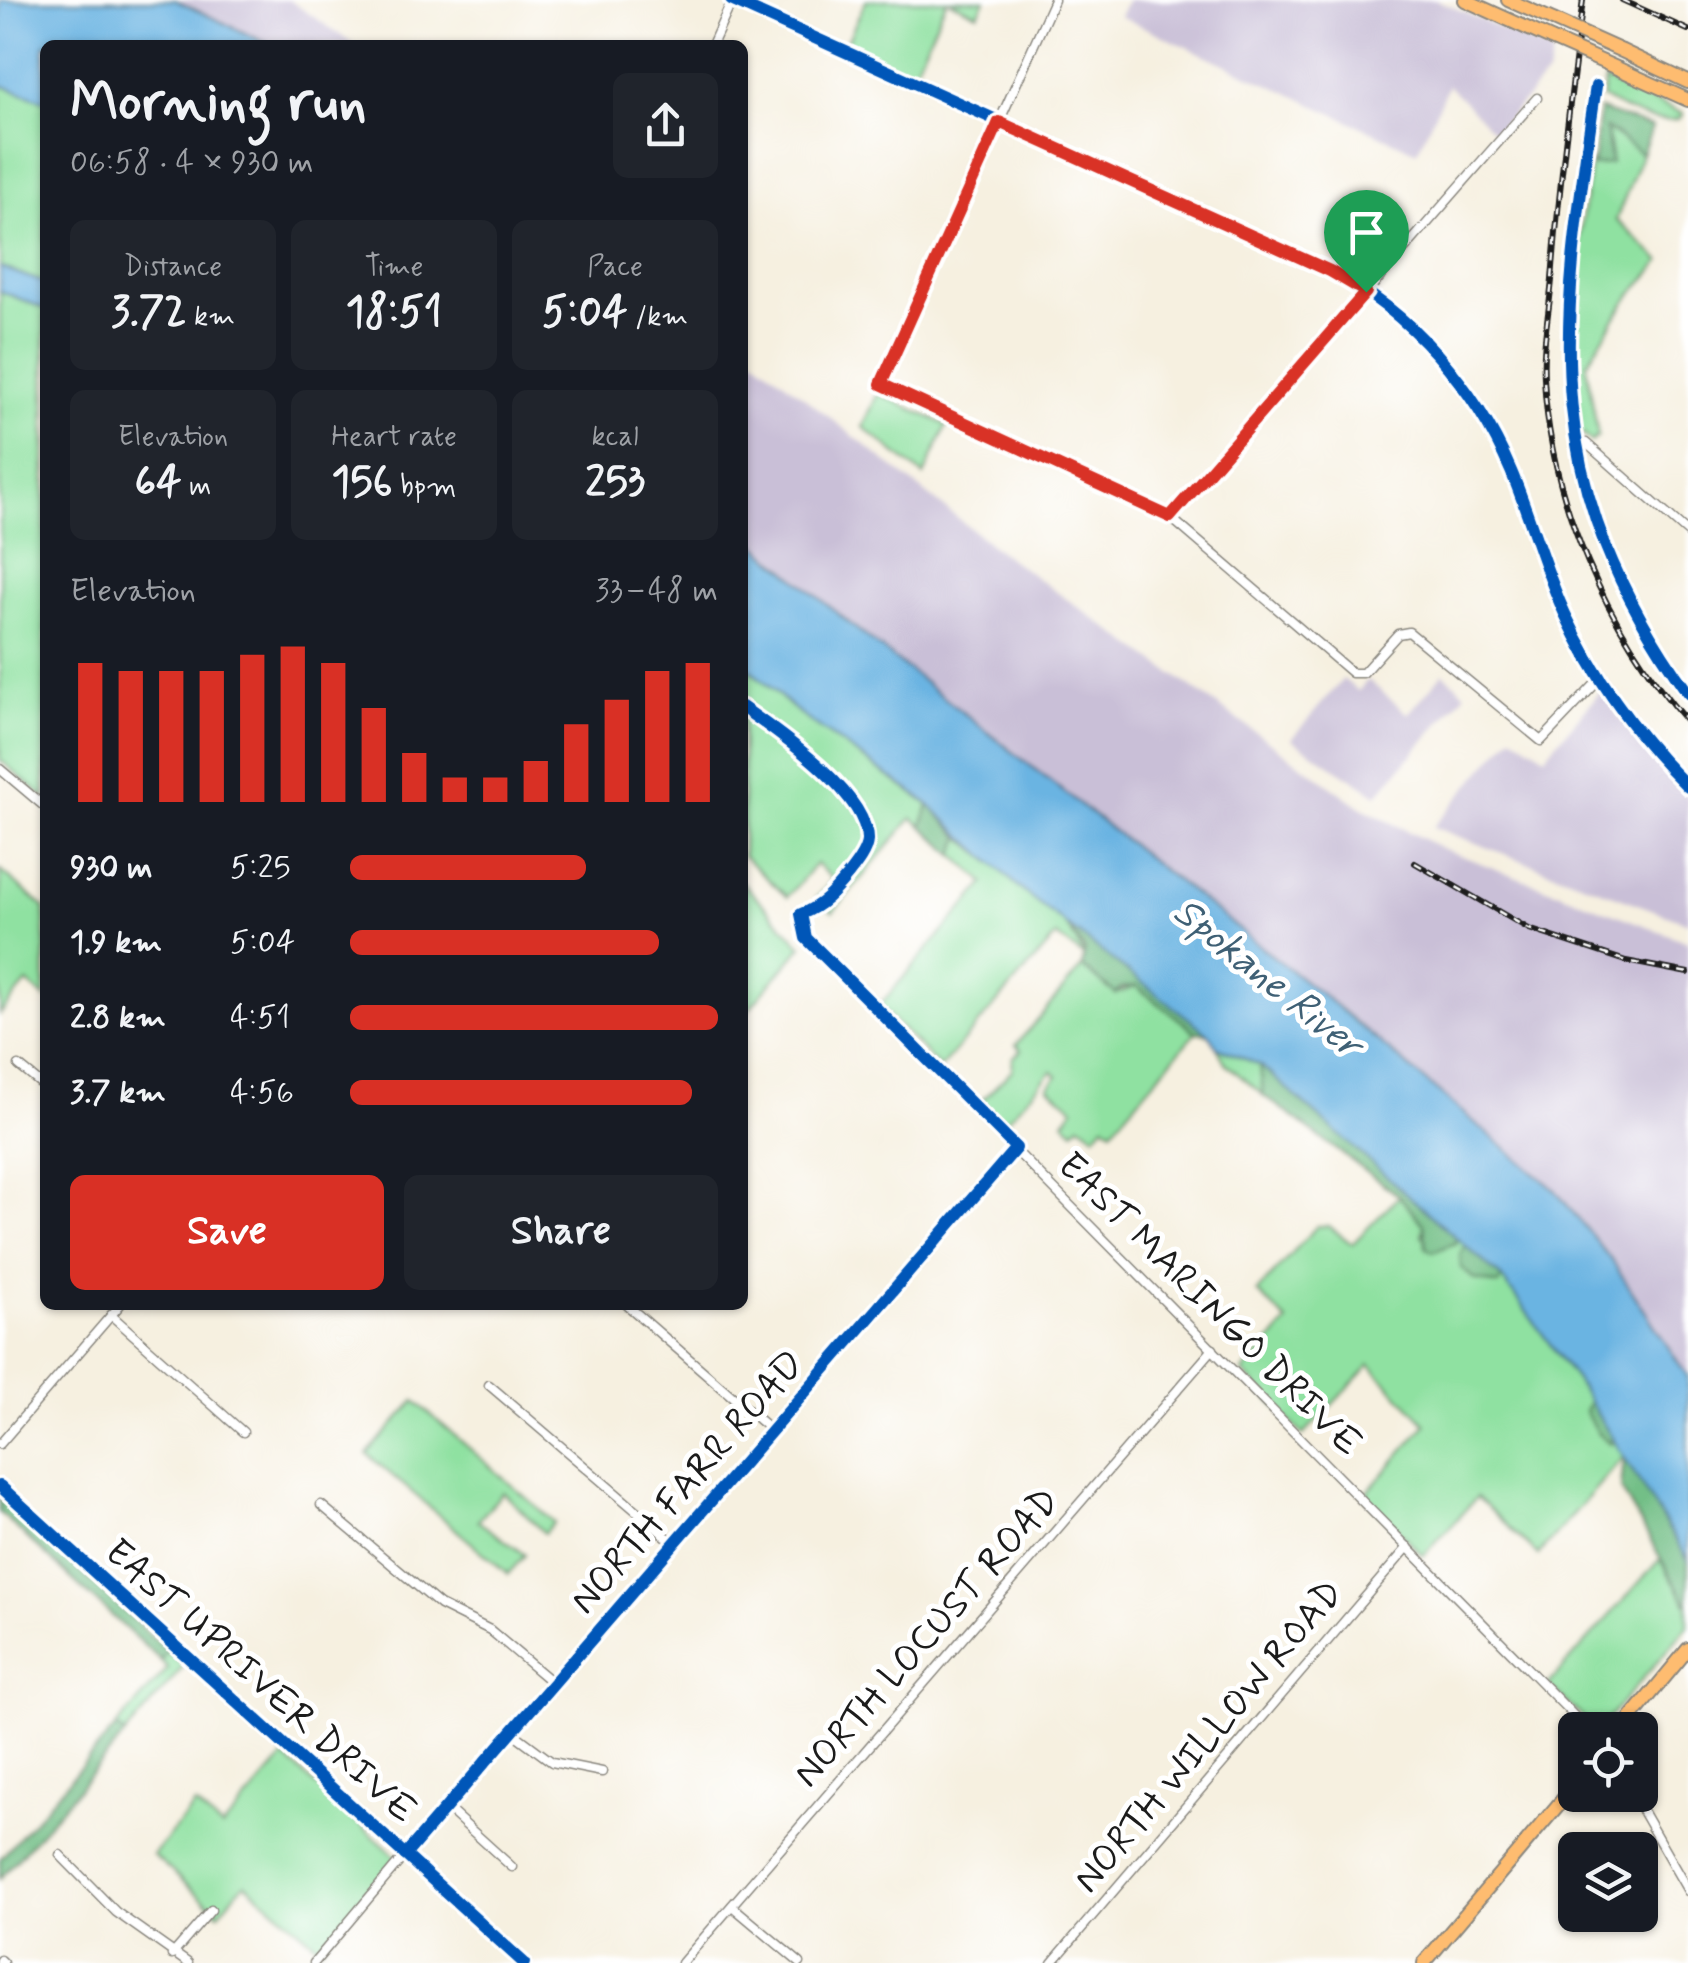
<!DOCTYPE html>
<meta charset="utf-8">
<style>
body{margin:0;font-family:Mynerve,sans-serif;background:#20242c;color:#f1f3f6;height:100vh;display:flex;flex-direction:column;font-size:38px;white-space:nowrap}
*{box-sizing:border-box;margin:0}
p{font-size:32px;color:#9ea1a6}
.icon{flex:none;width:55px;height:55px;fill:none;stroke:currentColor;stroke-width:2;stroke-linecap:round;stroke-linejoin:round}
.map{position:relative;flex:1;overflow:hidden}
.drawer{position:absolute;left:40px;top:40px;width:708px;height:1270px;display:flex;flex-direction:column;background:#171b24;border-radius:15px;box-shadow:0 2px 8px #0004}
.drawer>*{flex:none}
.buttons{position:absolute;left:1558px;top:1712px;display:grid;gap:20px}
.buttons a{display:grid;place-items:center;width:100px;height:100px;border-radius:15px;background:#171b24;box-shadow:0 2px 8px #0004;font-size:50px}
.pin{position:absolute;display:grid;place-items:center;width:85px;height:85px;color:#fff;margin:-102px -42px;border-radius:50% 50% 50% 0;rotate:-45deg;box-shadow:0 0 10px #0007}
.pin .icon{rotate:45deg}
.round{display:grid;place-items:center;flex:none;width:105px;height:105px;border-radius:15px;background:#20242c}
.summary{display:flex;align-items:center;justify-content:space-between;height:170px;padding:0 30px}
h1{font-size:55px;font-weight:700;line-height:75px}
.figures{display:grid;grid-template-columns:repeat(3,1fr);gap:15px;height:170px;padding:10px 30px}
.figures div{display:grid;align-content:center;border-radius:15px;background:#20242c;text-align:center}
.figures b{font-size:42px;font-weight:700}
.figures small{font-size:28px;font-weight:400}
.figures p{font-size:28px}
.chart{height:280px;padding:20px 30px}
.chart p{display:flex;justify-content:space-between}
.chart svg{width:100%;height:180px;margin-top:10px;stroke:#d93025;stroke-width:6}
.cta{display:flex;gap:20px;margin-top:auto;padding:20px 30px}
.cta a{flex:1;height:115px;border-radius:15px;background:#d93025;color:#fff;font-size:40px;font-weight:700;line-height:115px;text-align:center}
.cta a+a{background:#20242c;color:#f1f3f6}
ul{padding:0 30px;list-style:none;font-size:32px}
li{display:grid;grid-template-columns:160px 120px 1fr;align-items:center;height:75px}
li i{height:25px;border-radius:12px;background:#d93025}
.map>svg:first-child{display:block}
</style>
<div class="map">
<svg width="1688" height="1963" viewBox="0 0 1688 1963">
<rect width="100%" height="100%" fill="#fff"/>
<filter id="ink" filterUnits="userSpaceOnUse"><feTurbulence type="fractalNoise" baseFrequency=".01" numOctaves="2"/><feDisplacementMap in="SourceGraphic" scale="20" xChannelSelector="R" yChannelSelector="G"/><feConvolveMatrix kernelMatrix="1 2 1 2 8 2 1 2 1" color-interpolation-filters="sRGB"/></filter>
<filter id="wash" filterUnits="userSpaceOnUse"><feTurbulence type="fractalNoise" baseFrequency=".0048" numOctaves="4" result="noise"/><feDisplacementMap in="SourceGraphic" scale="40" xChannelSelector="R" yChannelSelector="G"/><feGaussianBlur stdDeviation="2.25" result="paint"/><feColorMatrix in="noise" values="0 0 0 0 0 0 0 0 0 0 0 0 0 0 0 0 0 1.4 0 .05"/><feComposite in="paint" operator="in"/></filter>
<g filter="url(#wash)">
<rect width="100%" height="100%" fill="#f6f0e0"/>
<g fill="#c9bfd7">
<polygon points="175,0 289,0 355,45 271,45"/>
<polygon points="1127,0 1437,0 1553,52 1548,74 1495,133 1448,85 1417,152 1119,16"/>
<polygon points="742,348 1003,554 1364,809 1441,848 1688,942 1688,1377 1613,1262 1555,1190 1335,1005 854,627 743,533"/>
<polygon points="1443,673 1466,693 1377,795 1291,739 1343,679 1358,691 1368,680 1408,714"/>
<polygon points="1601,691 1634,737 1688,797 1688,923 1433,827 1513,735 1545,756"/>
</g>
<g fill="#8fe1a1" stroke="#567e5e" stroke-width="2.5">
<polygon points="866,0 985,0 978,14 947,0 912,75 845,46"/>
<path d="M1605 80 1683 114 1679 119C1652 125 1626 111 1602 98Z"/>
<polygon points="0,85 45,101 45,283 0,267"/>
<path d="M1605 128 1642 154 1616 220 1661 261 1625 303 1586 364 1598 436 1591 442 1578 430C1569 338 1574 250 1592 159L1594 166 1611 154Z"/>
<polygon points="0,291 45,309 45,798 0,760"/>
<polygon points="878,393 947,425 924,476 863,427"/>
<polygon points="742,663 801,715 929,805 922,826 912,818 833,912 817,898 833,879 816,864 787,897 743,856"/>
<polygon points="961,837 1066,924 1086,958 1056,936 940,1068 879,1006 985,883 954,855"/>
<polygon points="0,870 45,908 45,998 27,983 0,1014"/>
<polygon points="743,883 802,946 743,1016"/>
<polygon points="1082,967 1116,994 1136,986 1196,1032 1112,1130 1104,1124 1095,1135 1080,1124 1074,1130 1064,1121 1074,1108 1048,1087 1057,1076 1052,1071 1000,1127 978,1104 1012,1070 1013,1058 1021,1050 1016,1045"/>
<polygon points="1217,1047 1260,1065 1263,1095 1225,1063"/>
<polygon points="1399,1196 1424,1225 1422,1236 1455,1244 1457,1237 1466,1244 1460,1254 1474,1279 1497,1285 1502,1278 1576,1380 1590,1401 1598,1434 1610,1444 1613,1439 1624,1456 1538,1555 1477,1497 1423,1556 1364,1496 1426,1424 1370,1365 1303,1435 1243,1372 1288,1322 1257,1292 1317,1226 1329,1226 1352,1244"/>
<polygon points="415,1401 554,1522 544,1533 503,1492 478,1521 525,1555 508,1574 367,1454"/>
<polygon points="1660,1559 1688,1606 1688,1626 1606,1721 1591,1725 1548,1685"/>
<polygon points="168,1651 184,1666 125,1735 116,1727 168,1668 160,1660"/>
<polygon points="284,1757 398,1858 321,1948 245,1883 219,1913 153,1855 195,1805 222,1828"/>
</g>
<g fill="#73bf87" stroke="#486e52" stroke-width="2.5">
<polygon points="1599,110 1652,127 1642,154 1606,128 1611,163 1593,166"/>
<polygon points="929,805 961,837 954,855 922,826"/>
<polygon points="1066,924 1209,1034 1196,1032 1136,986 1121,988 1116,994 1082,967 1085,950"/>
<polygon points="1260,1065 1457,1237 1455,1243 1433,1252 1426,1248 1424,1225 1399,1196 1263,1095"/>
<polygon points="1466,1244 1502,1278 1498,1285 1474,1279 1461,1268 1460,1254"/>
<polygon points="1590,1401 1613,1439 1610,1444 1598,1434 1585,1412"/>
<polygon points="1624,1456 1688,1560 1688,1606 1621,1489"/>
<polygon points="0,1498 168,1651 160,1660 0,1513"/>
<polygon points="116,1727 125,1735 0,1879 0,1859"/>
</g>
<g fill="#6ab4e2" stroke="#43687f" stroke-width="2.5">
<polygon points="0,0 175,0 271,45 45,45 45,101 0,85"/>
<polygon points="0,267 45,283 45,309 0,291"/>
<polygon points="742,533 854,627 1335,1005 1555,1190 1613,1262 1688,1377 1688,1560 1576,1380 1502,1278 1260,1065 1217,1047 1209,1034 1025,893 926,802 801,715 743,663"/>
</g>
</g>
<g filter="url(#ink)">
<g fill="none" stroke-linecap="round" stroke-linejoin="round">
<defs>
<g id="minor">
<polyline points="1054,0 881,384 1170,517 1352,673 1363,673 1398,634 1409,632 1541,741 1601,678"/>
<polyline points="712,45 732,1"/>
<polyline points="1586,443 1688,533"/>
<polyline points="1170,517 1537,98"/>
<polyline points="0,769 45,807"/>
<polyline points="801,914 803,933 810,942 1588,1730"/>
<polyline points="19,1066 45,1087"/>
<polyline points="627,1305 772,1431"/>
<polyline points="111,1315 243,1432"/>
<polyline points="489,1385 675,1544"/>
<polyline points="0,1444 120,1305"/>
<polyline points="321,1505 440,1605 490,1630 554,1684"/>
<polyline points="513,1733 552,1762 602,1772"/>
<polyline points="1633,1795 1688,1891"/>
<polyline points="447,1808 512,1867"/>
<polyline points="60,1855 116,1912 188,1963"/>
<polyline points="732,1906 800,1963"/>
<polyline points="172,1955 211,1910"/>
<polyline points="0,1960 3,1963"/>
<polyline points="314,1963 405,1855"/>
<polyline points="682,1963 1213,1349"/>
<polyline points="1052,1963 1408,1547"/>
</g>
<g id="tertiary">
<path d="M731 0 1330 271C1411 311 1476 389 1511 471 1531 518 1543 567 1565 614 1595 678 1637 737 1688 787"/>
<polyline points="0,1486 524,1963"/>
<polyline points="405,1855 1016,1148"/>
</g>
<g id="primary">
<polyline points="1465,0 1551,39"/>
<polyline points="1508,0 1553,20"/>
<polyline points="1622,51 1688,82"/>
<polyline points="1619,69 1688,100"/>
<polyline points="1621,1730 1688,1649"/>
<polyline points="1424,1963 1575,1785"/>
</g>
</defs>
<use href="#minor" stroke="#89867e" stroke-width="11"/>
<use href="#tertiary" stroke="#89867e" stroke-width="14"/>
<use href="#primary" stroke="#89867e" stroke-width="16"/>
<use href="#minor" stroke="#fff" stroke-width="8"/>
<use href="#tertiary" stroke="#fff" stroke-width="10"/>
<use href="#primary" stroke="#febc70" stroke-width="12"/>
<defs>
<g id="rail">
<path d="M1583 0C1571 93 1559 186 1552 280 1549 312 1542 346 1544 378 1550 504 1607 629 1688 723"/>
<polyline points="1622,0 1688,30"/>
<polyline points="1415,863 1529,929 1626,961 1688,973"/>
</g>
</defs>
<use href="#rail" stroke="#1c1c1c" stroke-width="6"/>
<use href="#rail" stroke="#fff" stroke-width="2.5" stroke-dasharray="8" stroke-linecap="butt"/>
<defs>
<g id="primary-bridge">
<polyline points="1553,20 1622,51"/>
<polyline points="1551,39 1619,69"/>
</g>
</defs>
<use href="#primary-bridge" stroke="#89867e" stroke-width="16" stroke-linecap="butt"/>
<use href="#primary-bridge" stroke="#febc70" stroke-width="12"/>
<defs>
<g id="cycleway">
<path d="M731 0 1330 271C1411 311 1476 389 1511 471 1531 518 1543 567 1565 614 1595 678 1637 737 1688 787"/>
<path d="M1596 86C1560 330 1535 478 1688 693"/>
<polyline points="0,1486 524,1963"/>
<path d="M405 1855 1016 1148 806 938 801 914C822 906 834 892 848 875 855 866 866 853 867 841 869 794 777 732 742 707"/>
</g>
</defs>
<use href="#cycleway" stroke="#fff" stroke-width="19"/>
<use href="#cycleway" stroke="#0057b8" stroke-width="12"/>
</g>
</g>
<g fill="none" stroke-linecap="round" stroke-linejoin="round" filter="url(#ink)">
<defs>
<polygon id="route" points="999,122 1330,271 1366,292 1170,517 881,384"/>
</defs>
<use href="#route" stroke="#fff" stroke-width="20"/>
<use href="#route" stroke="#d93025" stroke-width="12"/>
</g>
<g text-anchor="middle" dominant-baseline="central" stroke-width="10" stroke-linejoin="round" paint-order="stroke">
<g font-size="38" fill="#1c1c1c" stroke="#fff">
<text transform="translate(1209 1305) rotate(45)">EAST MARINGO DRIVE</text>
<text transform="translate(688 1483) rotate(-49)">NORTH FARR ROAD</text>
<text transform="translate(927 1638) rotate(-49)">NORTH LOCUST ROAD</text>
<text transform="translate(260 1682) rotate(42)">EAST UPRIVER DRIVE</text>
<text transform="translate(1209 1737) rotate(-50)">NORTH WILLOW ROAD</text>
</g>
<g font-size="40" font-style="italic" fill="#3f6075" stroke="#fff">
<text transform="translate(1267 979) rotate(39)">Spokane River</text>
</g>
</g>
</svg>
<div class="buttons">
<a><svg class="icon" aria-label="locate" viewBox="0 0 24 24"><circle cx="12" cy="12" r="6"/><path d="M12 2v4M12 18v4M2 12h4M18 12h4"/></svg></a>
<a><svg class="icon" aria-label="layers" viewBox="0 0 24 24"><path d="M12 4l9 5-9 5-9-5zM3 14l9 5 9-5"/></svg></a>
</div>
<div class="pin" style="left:1366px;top:292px;background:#1e9e55"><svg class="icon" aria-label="arrive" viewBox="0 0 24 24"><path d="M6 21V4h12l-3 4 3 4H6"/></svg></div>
<section class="drawer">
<div class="summary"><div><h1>Morning run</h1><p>06:58 · 4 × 930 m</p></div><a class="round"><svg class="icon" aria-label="share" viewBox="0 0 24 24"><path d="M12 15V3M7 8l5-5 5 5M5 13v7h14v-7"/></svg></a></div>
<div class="figures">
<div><p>Distance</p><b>3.72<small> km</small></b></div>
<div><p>Time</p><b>18:51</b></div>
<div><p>Pace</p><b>5:04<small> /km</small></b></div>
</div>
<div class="figures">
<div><p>Elevation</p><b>64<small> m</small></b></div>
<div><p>Heart rate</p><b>156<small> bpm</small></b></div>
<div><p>kcal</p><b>253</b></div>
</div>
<div class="chart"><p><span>Elevation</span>33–48 m</p>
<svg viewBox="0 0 160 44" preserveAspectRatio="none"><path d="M5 44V10M15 44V12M25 44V12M35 44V12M45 44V8M55 44V6M65 44V10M75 44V21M85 44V32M95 44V38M105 44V38M115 44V34M125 44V25M135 44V19M145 44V12M155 44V10"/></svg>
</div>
<ul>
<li><b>930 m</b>5:25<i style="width:64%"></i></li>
<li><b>1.9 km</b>5:04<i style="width:84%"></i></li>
<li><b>2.8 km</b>4:51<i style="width:100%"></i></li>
<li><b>3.7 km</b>4:56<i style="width:93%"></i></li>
</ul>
<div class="cta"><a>Save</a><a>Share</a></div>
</section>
</div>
